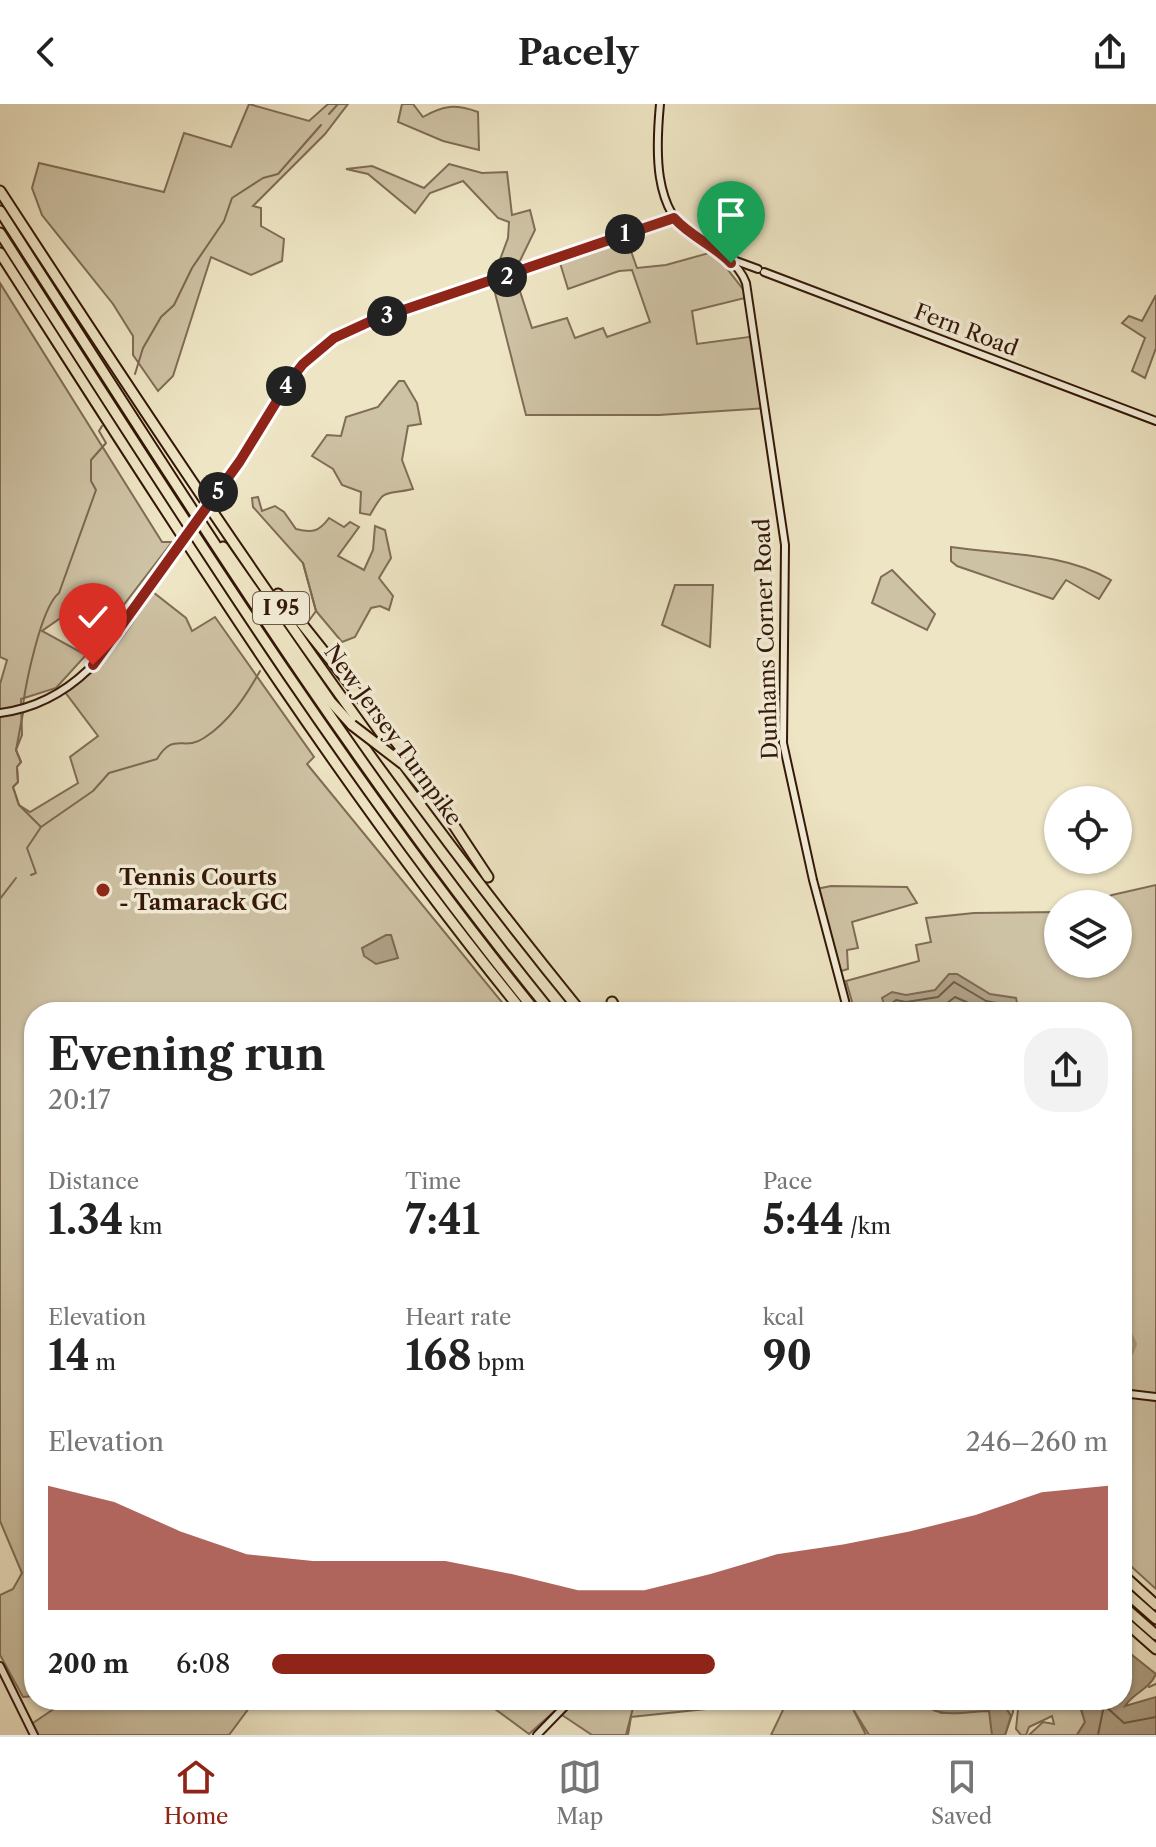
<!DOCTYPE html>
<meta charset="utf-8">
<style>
body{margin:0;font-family:"Libre Caslon Text",serif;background:#f2f2f2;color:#222;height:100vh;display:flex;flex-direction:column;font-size:30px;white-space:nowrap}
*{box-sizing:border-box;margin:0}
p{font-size:26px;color:#767676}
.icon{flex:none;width:44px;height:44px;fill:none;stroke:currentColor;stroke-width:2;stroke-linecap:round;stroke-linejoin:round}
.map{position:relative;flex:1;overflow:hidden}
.side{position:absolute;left:24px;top:898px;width:1108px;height:708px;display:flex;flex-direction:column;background:#fff;border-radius:32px;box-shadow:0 2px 6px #0004}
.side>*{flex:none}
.buttons{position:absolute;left:1044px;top:682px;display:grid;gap:16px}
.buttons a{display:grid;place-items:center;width:88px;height:88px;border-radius:50%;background:#fff;box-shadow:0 2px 6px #0004;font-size:40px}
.pin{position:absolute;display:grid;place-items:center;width:68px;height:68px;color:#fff;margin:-82px -34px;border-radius:50% 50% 50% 0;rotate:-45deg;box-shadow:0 0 8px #0007}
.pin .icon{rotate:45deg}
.km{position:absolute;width:40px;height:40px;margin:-20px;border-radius:50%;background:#222;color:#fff;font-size:22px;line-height:40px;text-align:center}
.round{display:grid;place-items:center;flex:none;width:84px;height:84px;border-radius:32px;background:#f2f2f2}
.headline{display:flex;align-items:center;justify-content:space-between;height:136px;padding:0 24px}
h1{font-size:44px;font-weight:800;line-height:60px}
.metrics{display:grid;grid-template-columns:repeat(3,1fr);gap:12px;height:136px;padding:8px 24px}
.metrics div{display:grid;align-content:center}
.metrics b{font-size:40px;font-weight:800}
.metrics small{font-size:22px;font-weight:400}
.metrics p{font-size:22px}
.chart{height:224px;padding:16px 24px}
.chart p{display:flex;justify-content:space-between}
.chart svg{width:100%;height:144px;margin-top:8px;fill:#8f2418;opacity:.7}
ul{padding:0 24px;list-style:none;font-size:26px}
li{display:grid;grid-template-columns:128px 96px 1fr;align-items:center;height:60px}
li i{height:20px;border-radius:10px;background:#8f2418}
header{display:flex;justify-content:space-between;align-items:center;height:104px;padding:0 24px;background:#fff;font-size:36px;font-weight:800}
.tabs{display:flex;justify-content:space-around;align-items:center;height:112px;border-top:2px solid #e0e0e0;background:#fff;font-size:22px;color:#767676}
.tabs a{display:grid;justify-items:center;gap:4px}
.tabs .on{color:#8f2418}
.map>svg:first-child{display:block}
</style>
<header><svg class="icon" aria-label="back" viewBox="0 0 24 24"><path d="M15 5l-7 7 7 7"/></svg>Pacely<svg class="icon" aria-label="share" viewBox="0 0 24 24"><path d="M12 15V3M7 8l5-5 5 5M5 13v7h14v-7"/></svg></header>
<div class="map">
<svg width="1156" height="1631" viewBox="0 0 1156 1631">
<rect width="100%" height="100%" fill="#eee5c4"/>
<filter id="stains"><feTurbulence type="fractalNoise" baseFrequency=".0025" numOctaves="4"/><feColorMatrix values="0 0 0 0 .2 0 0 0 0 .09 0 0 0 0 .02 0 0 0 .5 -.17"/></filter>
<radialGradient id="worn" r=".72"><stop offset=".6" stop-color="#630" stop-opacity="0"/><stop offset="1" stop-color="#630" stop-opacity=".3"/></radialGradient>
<g fill="#cec2a4" stroke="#806c56" stroke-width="2">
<polygon points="249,0 309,17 328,0 348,0 325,30 253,102 261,104 261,122 284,135 282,157 251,171 211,153 173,272 158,287 133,251 133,232 113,200 42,111 32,84 39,59 164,88 184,29 231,43"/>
<path d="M402 0H413L423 13C444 1 455 0 478 8L479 46 443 37 398 18Z"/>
<polygon points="449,60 482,69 507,68 512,111 530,106 535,126 514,169 532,224 567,214 575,234 603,224 607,233 650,218 632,166 619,167 568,185 560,159 627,136 637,164 666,161 709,149 721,157 749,193 692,207 697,240 756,232 766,304 659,311 526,311 492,177 508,134 509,118 498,114 463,77 430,89 415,109 368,70 346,65 372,62 424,84"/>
<polygon points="0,179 162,438 172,438 109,520 75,504 42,527 86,551 56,584 21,595 22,631 16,646 21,658 17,663 18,678 13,683 19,701 30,708 78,679 70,653 98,632 65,588 93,561 149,485 186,514 192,527 215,513 314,653 307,660 510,908 34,908 34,1592 23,1593 0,1551 0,1491 13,1485 22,1469 0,1417 0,580 7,556 0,553"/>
<polygon points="1156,191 1156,244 1145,274 1132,267 1145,234 1122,219 1129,212 1142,217"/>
<path d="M399 277H404L417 299 421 320 408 322 402 356 413 385C382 392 386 383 370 411L360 409 361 388 342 381 333 365 312 352 327 331 341 332 346 313 378 303Z"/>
<path d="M258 393 262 407 275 402 284 408 296 425C312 429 319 428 329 414L344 423 350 418 359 423 338 452 364 466 373 446 375 422 385 426 391 454 379 474 393 492 389 506 380 502 371 504 355 533 342 538 316 507 303 459 253 403 252 394Z"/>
<path d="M951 443C1006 451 1062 448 1111 476L1099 495 1066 476 1053 495 957 462 951 457Z"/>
<polygon points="892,466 935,510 927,526 872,499 881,473"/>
<polygon points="675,481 713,481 710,543 662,521"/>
<polygon points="1156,781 1156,1290 1122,1286 1122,908 855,908 846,877 919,857 916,841 931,838 926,814 974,809 1058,808 1058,860 1118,860 1118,800 1091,800 1112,791"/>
<polygon points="831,782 907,783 917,799 852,818 858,844 847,846 848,865 838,868 816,785"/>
<polygon points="1122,1292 1156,1295 1156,1485 1122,1454"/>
<polygon points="67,1596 255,1596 229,1631 35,1631 30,1621"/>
<polygon points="489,1596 567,1596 529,1630 495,1605"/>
<polygon points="576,1596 922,1596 941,1609 956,1608 980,1596 1013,1596 1013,1608 1005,1631 869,1631 853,1605 866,1631 771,1631 784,1604 725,1603 631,1613 628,1631 592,1631 559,1609"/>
<polygon points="1019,1596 1085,1596 1081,1605 1085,1618 1077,1631 1029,1631 1043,1618 1054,1620 1052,1612 1029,1623 1026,1631 1021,1631 1016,1625"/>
</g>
<g fill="#ae9f84" stroke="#7d6852" stroke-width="2">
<polygon points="386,831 391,831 398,854 376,860 364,852 362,844"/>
<polygon points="949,870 957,870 990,890 1016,894 1019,908 872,908 873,900 884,900 882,894 892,888 906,891 935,886"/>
<path d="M1122 1543 1156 1570C1149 1586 1134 1588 1125 1602L1156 1593V1631H1077L1085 1618 1081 1605 1085 1596H1122Z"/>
<path d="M922 1596H947L951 1601 954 1596H1001L1011 1612 1005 1631H992L989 1607C969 1607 933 1617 922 1596Z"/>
</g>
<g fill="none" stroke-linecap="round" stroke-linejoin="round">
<g stroke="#705a46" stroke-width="2">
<polyline points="881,908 896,896 906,898 938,893 954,878 986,897 1007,901 1010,908"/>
<polyline points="909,908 942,903 955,893 989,908"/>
<polyline points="1098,1631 1104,1601 1124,1619 1156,1613"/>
</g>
<g stroke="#7d6852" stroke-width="2">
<polyline points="329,10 338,0"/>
<polyline points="135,270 143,244 161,213 174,201 192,164 224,117 232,94 263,74 278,70 321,21"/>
<polyline points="303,459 316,507 308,518"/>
<path d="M23 601C26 579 41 503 59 489L96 386 91 377V356L106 339 99 327 102 322"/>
<polyline points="23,609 16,646 21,658 17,663 18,678 13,683 19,701 41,723 27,744 36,769 31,771"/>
<path d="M41 723 93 687 109 669 157 655C174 627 183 648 204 634 229 618 246 592 260 567"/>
<polyline points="0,795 16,774"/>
<polyline points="1149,1583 1156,1580"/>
<polyline points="626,1631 635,1596"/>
</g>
<polyline stroke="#ae9f84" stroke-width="4" points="1122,1226 1130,1230 1135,1240 1131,1250 1122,1253"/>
<defs>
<g id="secondary">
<path d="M660 0C656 43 652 108 695 133 714 144 738 157 746 179L785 441 783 639 813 776 848 908"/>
<polyline points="728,154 758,165"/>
<polyline points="764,168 1156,317"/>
<path d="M219 387C268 320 287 250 371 217L674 114"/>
<path d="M0 609C91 597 125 518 174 450"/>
<polyline points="1122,1289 1156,1293"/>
<polyline points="0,1562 34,1631"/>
<polyline points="537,1631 571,1596"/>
</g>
<g id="highway">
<path d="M0 87C183 368 369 648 581 908"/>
<path d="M0 107C176 380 346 656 551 908"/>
<path d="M0 129C171 395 337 662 536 908"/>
<path d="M0 149C166 407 328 669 523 908"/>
<polyline points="223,443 331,598 352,621"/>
<polyline points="278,490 412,658 488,773"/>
<polyline points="403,660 424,686"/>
<polyline points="612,898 617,908"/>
<polyline points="1122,1470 1156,1501"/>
<polyline points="1122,1485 1156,1515"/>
<polyline points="1122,1501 1156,1531"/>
<polyline points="1122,1515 1156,1545"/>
</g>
</defs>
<use href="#secondary" stroke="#331607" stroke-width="10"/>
<use href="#highway" stroke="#331607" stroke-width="13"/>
<use href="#secondary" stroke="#f4eed9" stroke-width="6"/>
<use href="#highway" stroke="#eee5c4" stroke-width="9"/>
<defs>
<polyline id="secondary-bridge" points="174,450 219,387"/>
<polyline id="highway-bridge" points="352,621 403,660"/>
</defs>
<use href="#secondary-bridge" stroke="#331607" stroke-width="10" stroke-linecap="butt"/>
<use href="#highway-bridge" stroke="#331607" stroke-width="13" stroke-linecap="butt"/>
<use href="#secondary-bridge" stroke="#f4eed9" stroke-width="6"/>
<use href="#highway-bridge" stroke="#eee5c4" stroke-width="9"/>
</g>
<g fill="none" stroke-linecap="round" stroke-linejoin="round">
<defs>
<path id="route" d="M93 561 240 357 288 279 303 260 334 234 371 217 674 114C691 133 714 141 731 159"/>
</defs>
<use href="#route" stroke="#fff" stroke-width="16"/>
<use href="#route" stroke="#8f2418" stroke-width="10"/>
</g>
<circle fill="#8f2418" stroke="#f4eed9" stroke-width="3" cx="103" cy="786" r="8"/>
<g text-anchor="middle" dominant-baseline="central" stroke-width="7" stroke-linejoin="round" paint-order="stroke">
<rect fill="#f4eed9" stroke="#6d5746" stroke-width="2" x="253" y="488" width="56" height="32" rx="6"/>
<g font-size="20" font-weight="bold" fill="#331607">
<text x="281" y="504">I 95</text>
</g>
<g font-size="22" fill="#331607" stroke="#f4eed9">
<text transform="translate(966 226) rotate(21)">Fern Road</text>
<text transform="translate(766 535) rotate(-92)">Dunhams Corner Road</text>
<text transform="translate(393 631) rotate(54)">New Jersey Turnpike</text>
</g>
<g font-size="22" font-weight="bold" fill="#331607" stroke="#f4eed9" text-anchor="start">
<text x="119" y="773">Tennis Courts<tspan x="119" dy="25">- Tamarack GC</tspan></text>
</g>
</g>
<rect width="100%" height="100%" filter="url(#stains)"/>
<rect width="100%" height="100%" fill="url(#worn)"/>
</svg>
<div class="buttons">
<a><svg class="icon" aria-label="locate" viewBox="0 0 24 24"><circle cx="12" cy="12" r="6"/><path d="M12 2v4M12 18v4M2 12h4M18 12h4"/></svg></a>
<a><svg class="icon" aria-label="layers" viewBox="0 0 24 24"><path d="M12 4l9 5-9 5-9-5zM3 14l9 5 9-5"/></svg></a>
</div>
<div class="pin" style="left:731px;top:159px;background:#1e9e55"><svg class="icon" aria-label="arrive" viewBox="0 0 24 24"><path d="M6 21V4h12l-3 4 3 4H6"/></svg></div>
<div class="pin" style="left:93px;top:561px;background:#d93025"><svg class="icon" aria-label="check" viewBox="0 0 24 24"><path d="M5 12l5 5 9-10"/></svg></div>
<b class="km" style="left:625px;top:130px">1</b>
<b class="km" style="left:507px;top:173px">2</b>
<b class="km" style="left:387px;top:212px">3</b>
<b class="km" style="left:286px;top:282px">4</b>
<b class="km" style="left:218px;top:388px">5</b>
<section class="side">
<div class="headline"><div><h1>Evening run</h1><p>20:17</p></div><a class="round"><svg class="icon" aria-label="share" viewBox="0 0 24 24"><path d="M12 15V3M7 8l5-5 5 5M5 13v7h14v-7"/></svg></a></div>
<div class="metrics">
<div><p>Distance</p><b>1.34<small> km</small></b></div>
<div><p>Time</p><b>7:41</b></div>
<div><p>Pace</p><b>5:44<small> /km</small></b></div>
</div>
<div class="metrics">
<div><p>Elevation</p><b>14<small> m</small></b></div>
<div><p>Heart rate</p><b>168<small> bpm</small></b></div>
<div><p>kcal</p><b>90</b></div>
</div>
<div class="chart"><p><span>Elevation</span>246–260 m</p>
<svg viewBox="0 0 160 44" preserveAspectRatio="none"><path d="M0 44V6L10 11L20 20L30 27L40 29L50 29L60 29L70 33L80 38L90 38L100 33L110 27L120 24L130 20L140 15L150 8L160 6V44z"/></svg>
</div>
<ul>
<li><b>200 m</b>6:08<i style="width:53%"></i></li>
</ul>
</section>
</div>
<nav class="tabs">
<a class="on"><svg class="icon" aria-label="home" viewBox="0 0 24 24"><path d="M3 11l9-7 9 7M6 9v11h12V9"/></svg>Home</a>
<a><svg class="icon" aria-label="map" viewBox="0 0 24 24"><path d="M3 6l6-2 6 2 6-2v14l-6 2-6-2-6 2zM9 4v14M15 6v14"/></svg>Map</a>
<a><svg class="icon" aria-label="saved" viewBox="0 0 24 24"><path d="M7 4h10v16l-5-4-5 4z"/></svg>Saved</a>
</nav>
